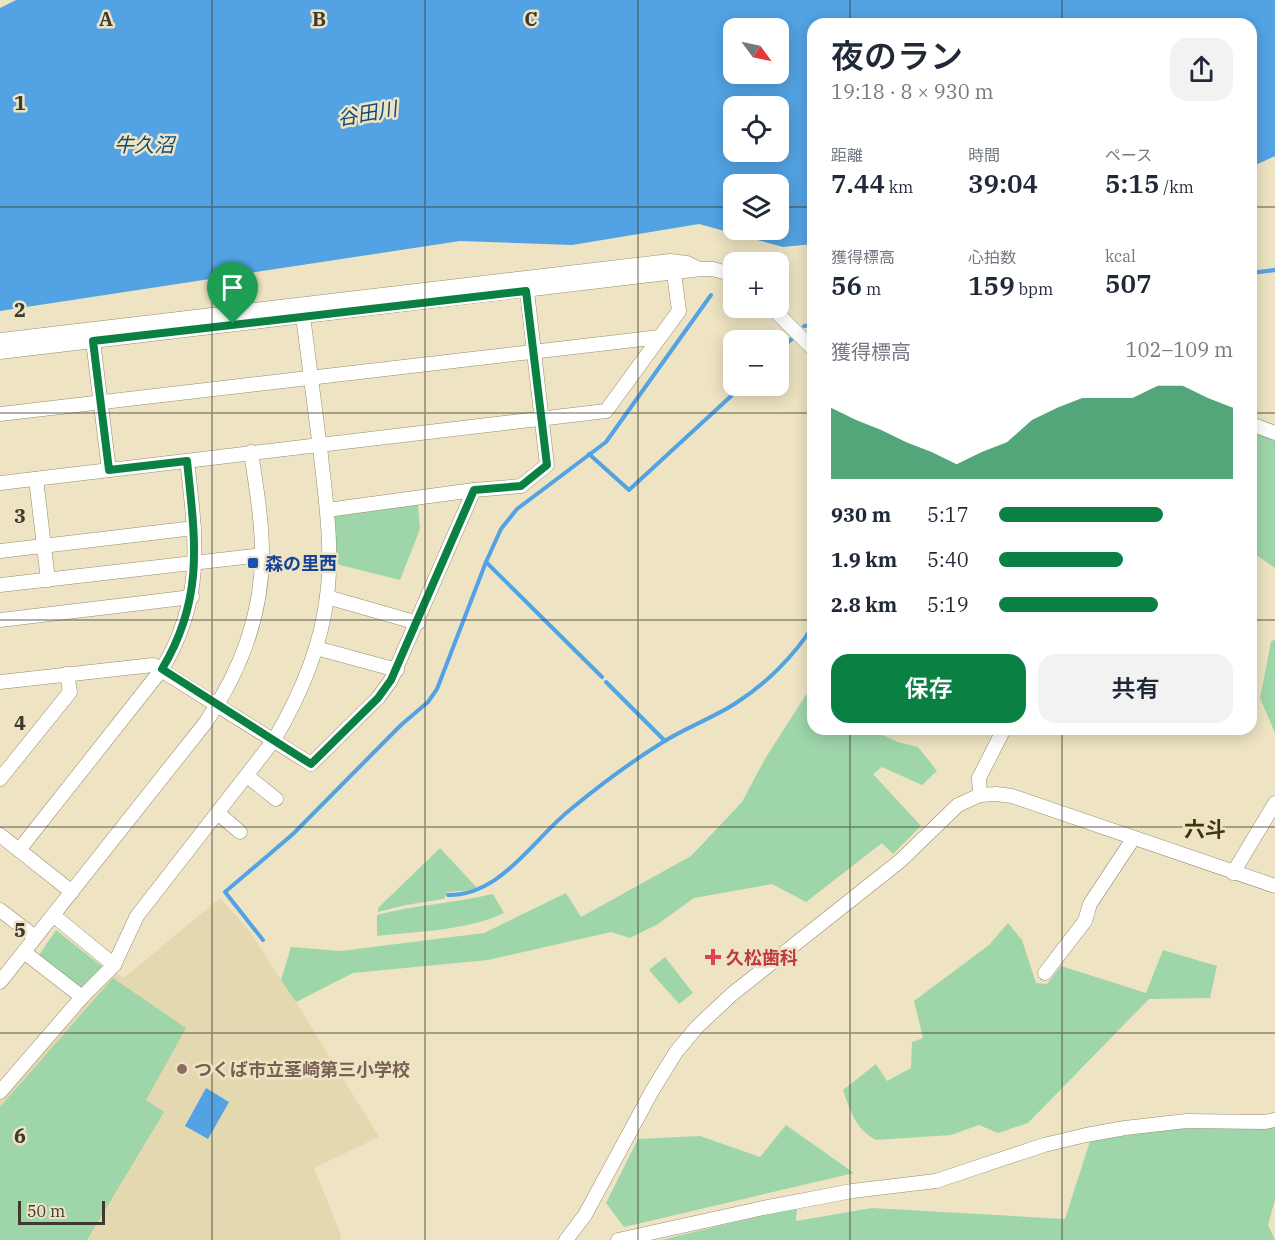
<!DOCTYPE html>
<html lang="ja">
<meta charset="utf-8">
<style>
body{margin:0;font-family:"IBM Plex Serif","Noto Sans JP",serif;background:#f2f2f3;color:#1f2937;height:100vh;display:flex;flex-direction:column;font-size:22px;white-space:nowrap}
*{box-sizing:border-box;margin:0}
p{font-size:20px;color:#747a83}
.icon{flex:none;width:33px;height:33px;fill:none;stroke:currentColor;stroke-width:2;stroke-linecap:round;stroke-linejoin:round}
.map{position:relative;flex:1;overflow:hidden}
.details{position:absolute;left:807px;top:18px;width:450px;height:717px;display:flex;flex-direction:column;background:#fff;border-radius:18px;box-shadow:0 3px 15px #0003}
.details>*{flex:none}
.needle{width:39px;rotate:123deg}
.tools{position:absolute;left:723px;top:18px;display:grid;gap:12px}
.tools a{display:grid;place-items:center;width:66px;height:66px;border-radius:12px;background:#fff;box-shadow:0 3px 15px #0003;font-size:30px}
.scale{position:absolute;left:18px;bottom:15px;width:87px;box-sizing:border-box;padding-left:6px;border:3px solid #3e3a2d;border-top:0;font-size:16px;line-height:21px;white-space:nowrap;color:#3e3a2d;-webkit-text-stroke:4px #eee4c3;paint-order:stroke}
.pin{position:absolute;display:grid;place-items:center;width:51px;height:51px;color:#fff;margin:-62px -26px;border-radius:50% 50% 50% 0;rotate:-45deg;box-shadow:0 0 6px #0007}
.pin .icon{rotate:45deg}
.round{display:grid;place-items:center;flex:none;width:63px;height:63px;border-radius:18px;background:#f2f2f3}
.overview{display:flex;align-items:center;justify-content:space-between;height:102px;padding:0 24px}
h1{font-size:33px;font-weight:600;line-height:45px}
.figures{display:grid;grid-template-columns:repeat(3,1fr);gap:9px;height:102px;padding:6px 24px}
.figures div{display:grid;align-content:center}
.figures b{font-size:26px;font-weight:600}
.figures small{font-size:16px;font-weight:400}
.figures p{font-size:16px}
.chart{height:168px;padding:12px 24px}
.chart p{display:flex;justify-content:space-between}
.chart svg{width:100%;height:108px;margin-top:6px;fill:#0b8043;opacity:.7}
.button{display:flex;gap:12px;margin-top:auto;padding:12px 24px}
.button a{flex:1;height:69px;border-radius:18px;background:#0b8043;color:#fff;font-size:24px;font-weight:600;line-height:69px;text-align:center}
.button a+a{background:#f2f2f3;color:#1f2937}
ul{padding:0 24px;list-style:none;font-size:20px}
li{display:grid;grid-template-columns:96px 72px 1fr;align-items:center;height:45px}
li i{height:15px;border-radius:8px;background:#0b8043}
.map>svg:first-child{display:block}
</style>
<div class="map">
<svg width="1275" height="1240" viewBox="0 0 1275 1240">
<rect width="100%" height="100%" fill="#eee4c3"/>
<polygon fill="#e4d8b0" points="220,898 248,929 296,1002 379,1137 314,1168 341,1235 340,1240 0,1240 0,1099 114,971 124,978"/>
<g fill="#9ed6aa">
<polygon points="1251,430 1275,437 1275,568 1251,551"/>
<polygon points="418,504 420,529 400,580 336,564 333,517 336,514"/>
<polygon points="1275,639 1275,733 1260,698 1271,642"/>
<polygon points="813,684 813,729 869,729 898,742 918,747 937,771 922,785 882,767 873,774 921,826 893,854 882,843 806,902 772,884 694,898 658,924 630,938 611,932 488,960 353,973 296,1002 281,980 291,947 341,951 484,933 566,893 581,917 691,856 742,802 766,757"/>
<polygon points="440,848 477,888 463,891 447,892 444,899 406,905 378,912 378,908"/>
<path d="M493 894 504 913C465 931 420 931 377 936V915C415 905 455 903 493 894Z"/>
<path d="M1008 923 1022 940 1036 983 1047 984 1061 966 1146 993 1163 950 1217 966 1210 998 1149 999 1028 1123 998 1133 979 1125 951 1135 876 1140C855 1129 850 1110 843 1090L876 1064 887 1081 911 1068 912 1042 923 1038 914 1001 989 945Z"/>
<polygon points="56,930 103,967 80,992 37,958"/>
<polygon points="665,957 693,993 679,1004 649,970"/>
<polygon points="113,978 186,1028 146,1100 164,1112 87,1240 0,1240 0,1107"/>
<polygon points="1275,1118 1275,1200 1268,1225 1275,1240 661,1240 797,1207 796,1221 872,1208 1065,1219 1090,1141 1204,1124"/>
<polygon points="786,1125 854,1173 624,1227 606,1203 638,1139 700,1136 760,1157"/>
</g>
<g fill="#53a3e4" fill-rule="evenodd">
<path d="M16 0H1275V156L1251 167V24H813V244L783 247 699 224 572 245 460 241 0 311V8ZM734 28H778V74H734ZM734 106H778V152H734ZM734 184H778V230H734Z"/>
<polygon points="206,1088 229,1102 208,1139 185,1126"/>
</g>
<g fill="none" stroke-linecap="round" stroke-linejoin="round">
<g stroke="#53a3e4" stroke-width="4">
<polyline points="1251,273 1275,270"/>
<polyline points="804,326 813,325"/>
<polyline points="778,351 793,338"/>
<polyline points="589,454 629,490 742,386"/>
<polyline points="486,562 602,677"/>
<polyline points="606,682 665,741"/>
<path d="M448 895C501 896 533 839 571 809 600 785 631 762 663 742 687 727 713 718 736 703 766 684 794 656 813 626"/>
<polyline points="263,940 225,892 293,834 401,725 428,702 437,689 486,562 501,529 517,509 606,442 711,295"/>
</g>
<defs>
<g id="minor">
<polyline points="772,308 813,349"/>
<polyline points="0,340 670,261 687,263 697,268"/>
<polyline points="93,341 109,470"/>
<polyline points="0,352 701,269 713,269 734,275"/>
<polyline points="0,414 660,337"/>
<polyline points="1251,424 1275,433"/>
<polyline points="36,479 48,580"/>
<polyline points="0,483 606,411 679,311 674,273"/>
<polyline points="327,510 474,490"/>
<polyline points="0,551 194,528"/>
<polyline points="0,585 262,555"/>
<polyline points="327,597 418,623"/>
<polyline points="0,620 192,597"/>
<polyline points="316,648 397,670"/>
<polyline points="0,682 153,665 311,764 378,698 391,680 474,490 521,486 547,465 527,291"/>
<polyline points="247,776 276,799"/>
<polyline points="0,779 70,692 67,674"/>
<polyline points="980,795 979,778 1004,729"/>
<polyline points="219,814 240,832"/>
<polyline points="0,835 72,892"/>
<path d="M19 850 162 669C205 598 196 538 187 461"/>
<polyline points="1233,873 1275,803"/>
<polyline points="0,910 35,937"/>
<polyline points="53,915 114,965"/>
<polyline points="24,952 82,997"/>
<polyline points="1045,973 1085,921 1090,904 1133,839"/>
<path d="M0 982 206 722C240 672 262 615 262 554 262 520 256 486 251 452"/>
<path d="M0 1092 82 997 114 965 137 916 274 740C300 696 321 648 327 596 333 549 326 503 321 456 315 409 309 363 303 316"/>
<polyline points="566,1240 585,1215 652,1091 676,1052 697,1027 731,995 900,861 958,805 980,795 996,794 1012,796 1275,886"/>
<polyline points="618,1240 763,1208 852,1191 936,1181 1044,1145 1086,1135 1125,1128 1186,1121 1264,1122 1275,1120"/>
</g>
</defs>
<use href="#minor" stroke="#968d6e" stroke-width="15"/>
<use href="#minor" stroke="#fff" stroke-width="14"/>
</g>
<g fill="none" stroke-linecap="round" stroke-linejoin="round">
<defs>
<path id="route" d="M526 291 547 465 521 486 474 490 391 680 378 698 311 764 162 669C205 598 195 539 187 461L109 470 93 341Z"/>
</defs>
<use href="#route" stroke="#fff" stroke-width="12"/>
<use href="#route" stroke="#0b8043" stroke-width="8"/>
</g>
<path fill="none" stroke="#3e3a2d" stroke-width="1.5" stroke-opacity="0.55" d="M212 0V1240M425 0V1240M638 0V1240M850 0V24M1062 0V24M0 207H734M778 207H813M1251 207H1275M0 413H813M1251 413H1275M0 620H813M1251 620H1275M850 729V1240M1062 729V1240M0 827H1275M0 1033H1275"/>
<rect fill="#1a4fb4" stroke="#eee4c3" stroke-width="2" x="247" y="557" width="12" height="12" rx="3"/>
<path fill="#e0444e" stroke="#eee4c3" stroke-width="2" d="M710 948h6v6h6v6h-6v6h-6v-6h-6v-6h6z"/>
<circle fill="#8d6e63" stroke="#eee4c3" stroke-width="2" cx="182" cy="1069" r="6"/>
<g text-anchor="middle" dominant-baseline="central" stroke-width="5" stroke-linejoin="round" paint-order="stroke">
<g font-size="18" font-weight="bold" fill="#164399" stroke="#eee4c3" text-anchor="start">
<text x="265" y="563">森の里西</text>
</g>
<g font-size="18" font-weight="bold" fill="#be3a42" stroke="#eee4c3" text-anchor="start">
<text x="726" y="957">久松歯科</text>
</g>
<g font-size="18" font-weight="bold" fill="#785e54" stroke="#eee4c3" text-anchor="start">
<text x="194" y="1069">つくば市立茎崎第三小学校</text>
</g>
<g font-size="20" font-style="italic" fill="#0d4a74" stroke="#eee4c3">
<text transform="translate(367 113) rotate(-10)">谷田川</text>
<text x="144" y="144">牛久沼</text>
</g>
<g font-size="21" font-weight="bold" fill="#3e360c" stroke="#eee4c3">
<text x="1205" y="829">六斗</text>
</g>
</g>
<g font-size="20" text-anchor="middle" font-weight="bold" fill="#3e3a2d" stroke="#eee4c3" stroke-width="5" stroke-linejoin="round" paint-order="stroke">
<text x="106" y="26">A</text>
<text x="319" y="26">B</text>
<text x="531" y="26">C</text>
<text x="20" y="110">1</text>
<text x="20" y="317">2</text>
<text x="20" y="523">3</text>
<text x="20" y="730">4</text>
<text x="20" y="937">5</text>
<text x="20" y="1143">6</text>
</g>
</svg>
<div class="tools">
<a><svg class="needle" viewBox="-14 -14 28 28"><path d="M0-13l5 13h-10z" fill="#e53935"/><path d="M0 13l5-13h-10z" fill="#747a83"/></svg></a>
<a><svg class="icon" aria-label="locate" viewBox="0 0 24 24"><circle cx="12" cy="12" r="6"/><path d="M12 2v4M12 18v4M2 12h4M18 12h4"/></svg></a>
<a><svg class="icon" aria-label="layers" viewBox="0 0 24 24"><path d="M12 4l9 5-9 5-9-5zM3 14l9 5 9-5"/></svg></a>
<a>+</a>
<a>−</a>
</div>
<div class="scale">50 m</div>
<div class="pin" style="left:233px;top:324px;background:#1e9e55"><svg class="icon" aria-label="arrive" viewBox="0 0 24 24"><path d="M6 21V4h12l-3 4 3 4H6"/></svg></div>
<section class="details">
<div class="overview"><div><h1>夜のラン</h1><p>19:18 · 8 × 930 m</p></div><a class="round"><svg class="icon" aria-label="share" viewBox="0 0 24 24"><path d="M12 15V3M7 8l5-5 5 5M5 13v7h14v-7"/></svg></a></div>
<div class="figures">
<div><p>距離</p><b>7.44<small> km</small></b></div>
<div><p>時間</p><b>39:04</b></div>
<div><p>ペース</p><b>5:15<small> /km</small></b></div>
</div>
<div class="figures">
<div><p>獲得標高</p><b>56<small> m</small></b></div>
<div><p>心拍数</p><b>159<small> bpm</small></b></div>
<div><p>kcal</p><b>507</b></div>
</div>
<div class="chart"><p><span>獲得標高</span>102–109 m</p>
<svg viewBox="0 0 160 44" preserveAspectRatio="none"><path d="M0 44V15L10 20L20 24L30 29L40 33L50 38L60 33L70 29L80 20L90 15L100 11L110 11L120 11L130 6L140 6L150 11L160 15V44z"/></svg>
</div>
<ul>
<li><b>930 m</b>5:17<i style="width:70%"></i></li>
<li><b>1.9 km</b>5:40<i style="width:53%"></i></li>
<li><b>2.8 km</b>5:19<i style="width:68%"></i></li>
</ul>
<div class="button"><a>保存</a><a>共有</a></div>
</section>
</div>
